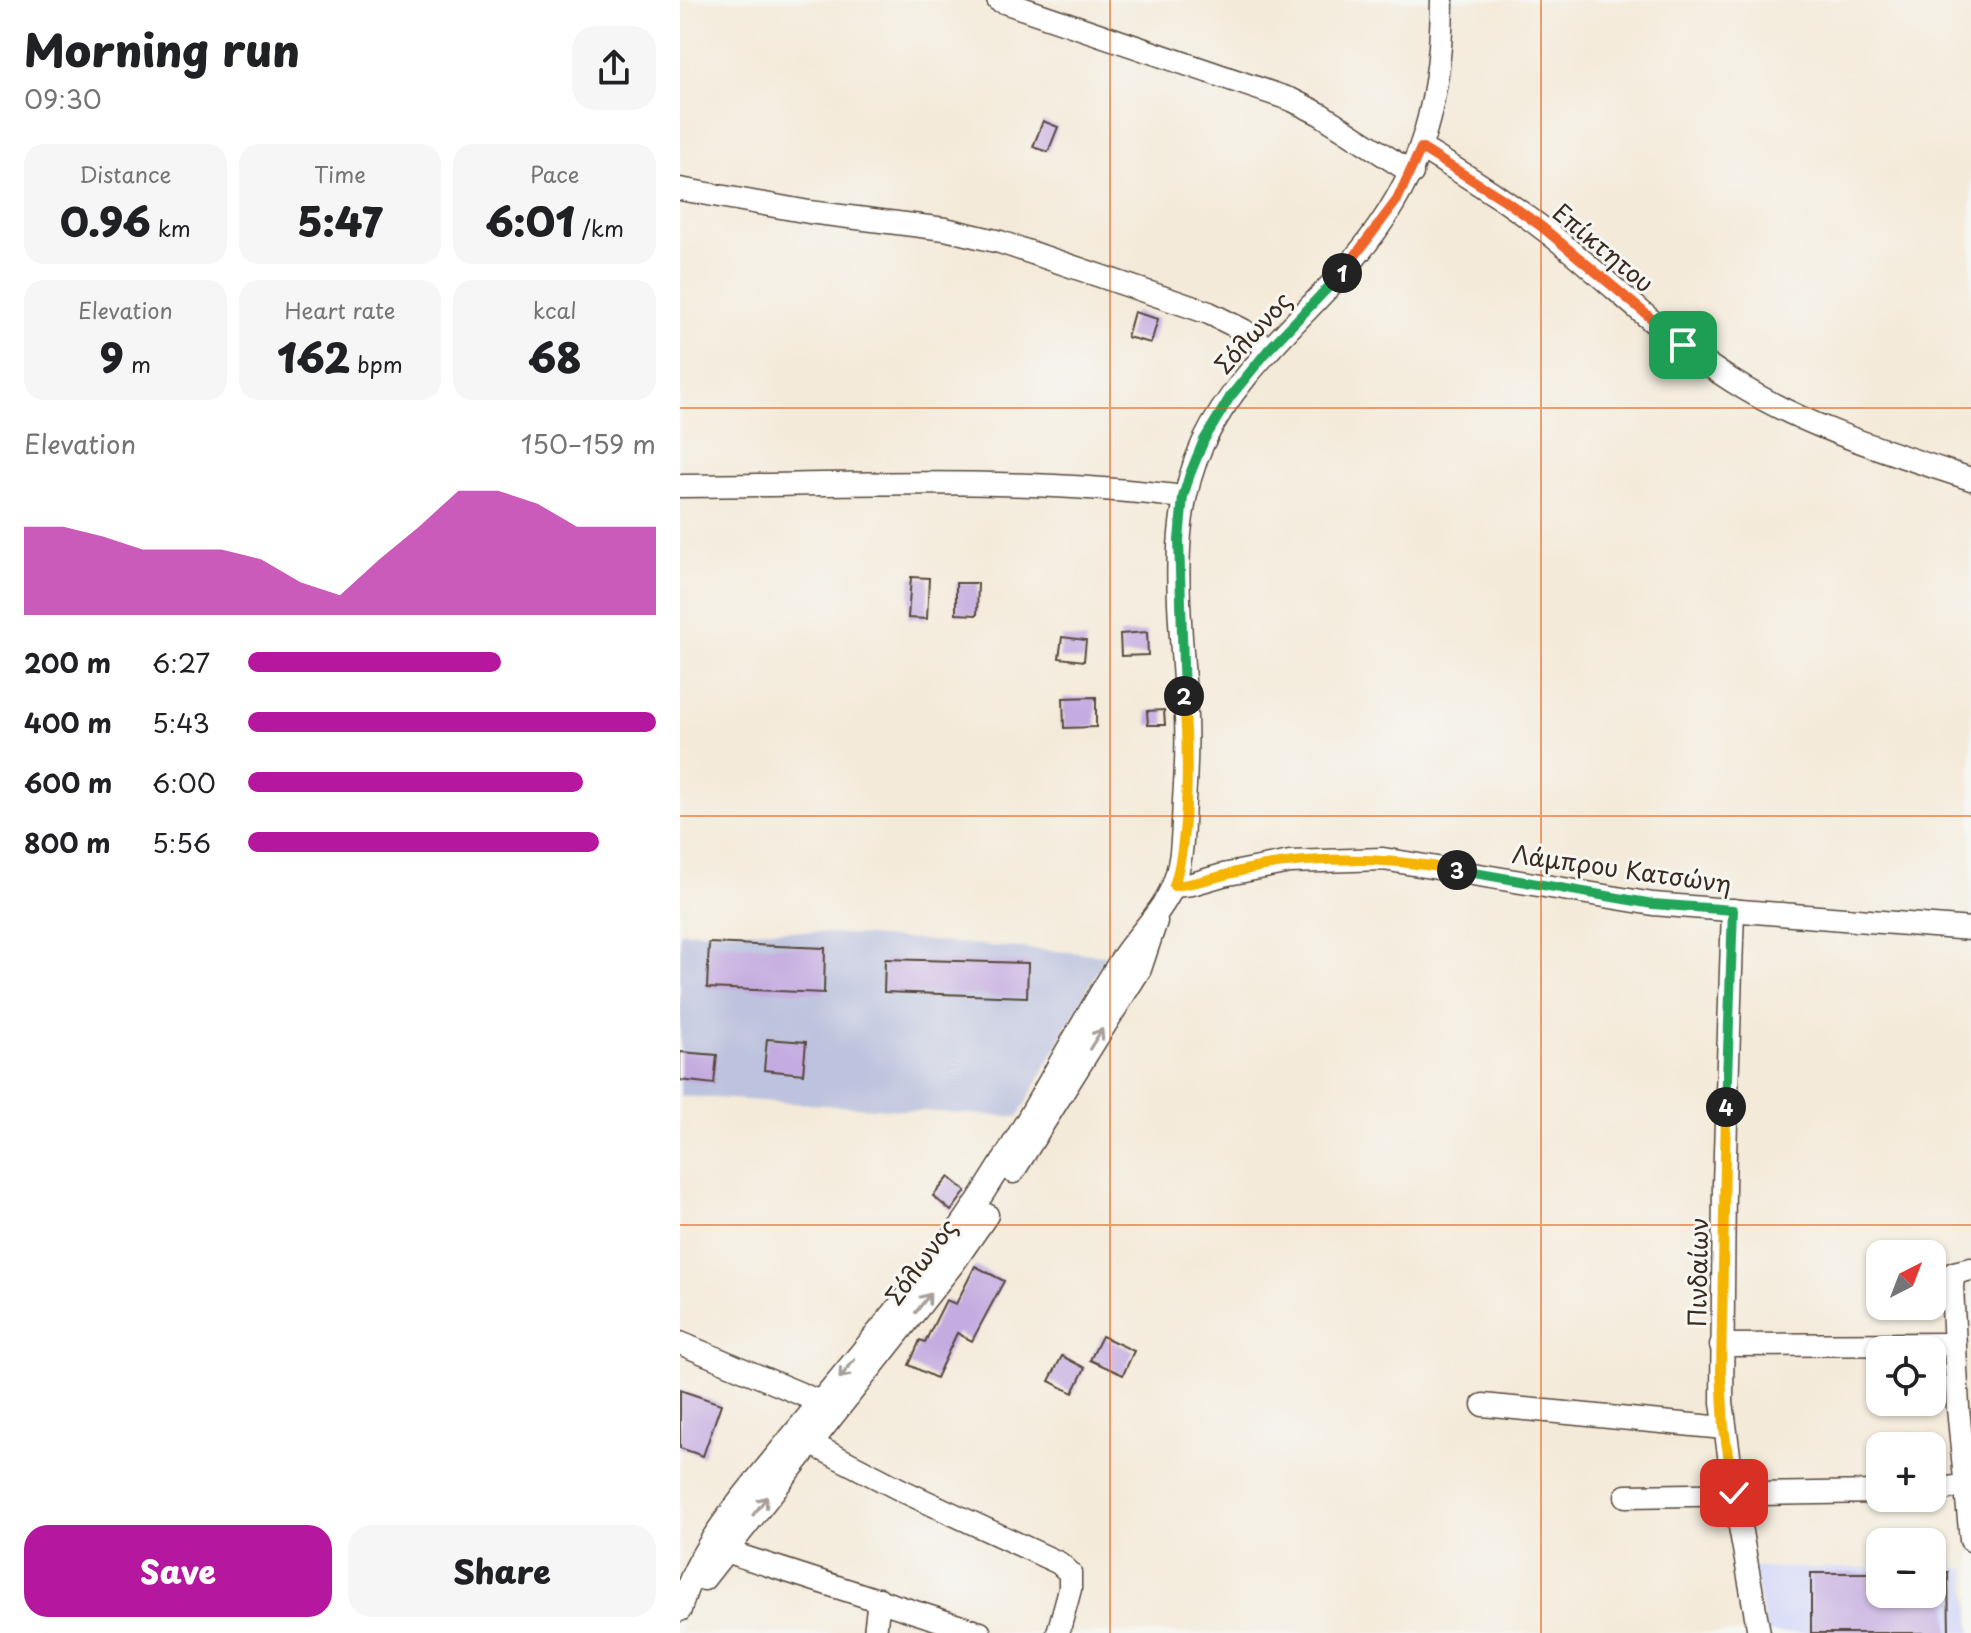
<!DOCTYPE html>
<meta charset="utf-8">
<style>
body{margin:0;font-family:"Playpen Sans",sans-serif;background:#f6f6f6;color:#202124;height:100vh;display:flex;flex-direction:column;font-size:30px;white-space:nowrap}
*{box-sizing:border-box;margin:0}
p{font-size:26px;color:#757577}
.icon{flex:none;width:44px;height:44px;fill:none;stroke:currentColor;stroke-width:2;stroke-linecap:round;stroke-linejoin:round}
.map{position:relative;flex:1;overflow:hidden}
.panel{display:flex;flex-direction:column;background:#fff;width:680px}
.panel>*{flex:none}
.needle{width:52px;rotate:42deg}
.fabs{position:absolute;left:1186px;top:1240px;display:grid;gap:16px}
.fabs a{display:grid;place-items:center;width:80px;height:80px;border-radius:16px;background:#fff;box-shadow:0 2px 6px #0004;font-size:40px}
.pin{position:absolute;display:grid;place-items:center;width:68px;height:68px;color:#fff;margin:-34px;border-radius:16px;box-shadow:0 4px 12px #0006}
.km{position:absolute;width:40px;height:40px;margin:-20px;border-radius:50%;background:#222;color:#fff;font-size:22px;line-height:40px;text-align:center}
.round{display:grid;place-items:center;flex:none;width:84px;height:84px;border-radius:24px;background:#f6f6f6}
.summary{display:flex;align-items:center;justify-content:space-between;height:136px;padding:0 24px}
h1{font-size:44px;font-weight:800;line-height:60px}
.metrics{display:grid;grid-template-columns:repeat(3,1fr);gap:12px;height:136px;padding:8px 24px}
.metrics div{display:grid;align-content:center;border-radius:20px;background:#f6f6f6;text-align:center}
.metrics b{font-size:40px;font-weight:800}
.metrics small{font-size:22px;font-weight:400}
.metrics p{font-size:22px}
.chart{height:224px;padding:16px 24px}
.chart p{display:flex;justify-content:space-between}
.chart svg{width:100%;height:144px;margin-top:8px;fill:#b5179e;opacity:.7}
.action{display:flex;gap:16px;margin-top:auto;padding:16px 24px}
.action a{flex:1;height:92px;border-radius:24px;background:#b5179e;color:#fff;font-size:32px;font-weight:800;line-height:92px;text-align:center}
.action a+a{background:#f6f6f6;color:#202124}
ul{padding:0 24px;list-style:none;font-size:26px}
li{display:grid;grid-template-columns:128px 96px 1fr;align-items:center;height:60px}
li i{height:20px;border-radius:10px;background:#b5179e}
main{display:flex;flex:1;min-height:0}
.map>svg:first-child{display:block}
</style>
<main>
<section class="panel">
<div class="summary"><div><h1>Morning run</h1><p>09:30</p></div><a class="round"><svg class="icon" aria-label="share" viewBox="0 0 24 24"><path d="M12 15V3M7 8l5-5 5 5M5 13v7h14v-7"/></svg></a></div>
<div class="metrics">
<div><p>Distance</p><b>0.96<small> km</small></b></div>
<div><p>Time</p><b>5:47</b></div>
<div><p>Pace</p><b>6:01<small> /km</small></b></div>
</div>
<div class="metrics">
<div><p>Elevation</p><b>9<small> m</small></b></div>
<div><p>Heart rate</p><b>162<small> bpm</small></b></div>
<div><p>kcal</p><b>68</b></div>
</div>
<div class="chart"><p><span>Elevation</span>150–159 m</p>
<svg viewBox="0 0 160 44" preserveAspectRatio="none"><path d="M0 44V17L10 17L20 20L30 24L40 24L50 24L60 27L70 34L80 38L90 27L100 17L110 6L120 6L130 10L140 17L150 17L160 17V44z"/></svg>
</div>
<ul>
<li><b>200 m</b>6:27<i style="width:62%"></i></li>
<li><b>400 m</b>5:43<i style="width:100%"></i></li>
<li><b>600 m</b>6:00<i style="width:82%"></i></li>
<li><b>800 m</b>5:56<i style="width:86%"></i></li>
</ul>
<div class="action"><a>Save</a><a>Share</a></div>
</section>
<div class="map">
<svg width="1291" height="1633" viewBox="0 0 1291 1633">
<rect width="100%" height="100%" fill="#f6f6f2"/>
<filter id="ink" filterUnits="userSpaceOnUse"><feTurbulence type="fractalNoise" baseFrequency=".0125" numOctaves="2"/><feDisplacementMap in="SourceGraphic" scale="16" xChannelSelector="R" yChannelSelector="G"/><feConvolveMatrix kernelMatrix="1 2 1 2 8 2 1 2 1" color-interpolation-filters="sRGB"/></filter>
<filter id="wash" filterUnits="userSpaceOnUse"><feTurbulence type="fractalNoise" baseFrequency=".006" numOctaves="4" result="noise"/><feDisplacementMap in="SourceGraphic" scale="32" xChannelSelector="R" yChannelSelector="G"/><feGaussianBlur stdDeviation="1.8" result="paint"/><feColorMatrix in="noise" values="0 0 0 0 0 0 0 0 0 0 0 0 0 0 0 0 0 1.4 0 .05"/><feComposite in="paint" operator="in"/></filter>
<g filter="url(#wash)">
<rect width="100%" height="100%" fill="#f4ead9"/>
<polygon fill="#d4d8f9" points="1073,1568 1200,1568 1200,1594 1252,1594 1252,1568 1286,1568 1291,1633 1087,1633"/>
<polygon fill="#bdc3de" points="102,930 162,934 426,955 338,1117 0,1096 0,932"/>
<g id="blocks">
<g fill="#c4abe0">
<polygon points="363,121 378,127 368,152 353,147"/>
<polygon points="454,312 478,319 471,343 447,337"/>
<polygon points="231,577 249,578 247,619 228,618"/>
<polygon points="276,583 298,583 297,615 276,614"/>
<polygon points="467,632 468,655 441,656 440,634"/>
<polygon points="382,637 406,640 404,661 379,658"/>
<polygon points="416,697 416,727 384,728 383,698"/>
<polygon points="484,710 485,725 468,725 467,711"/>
<polygon points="29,943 145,948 144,993 27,988"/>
<polygon points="205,959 348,963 347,997 204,992"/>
<polygon points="87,1039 126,1042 123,1074 84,1070"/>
<polygon points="0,1052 37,1055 34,1084 0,1080"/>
<polygon points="269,1177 286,1191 271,1211 253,1196"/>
<polygon points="295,1266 324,1281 292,1341 277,1333 256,1378 229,1365 240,1340 245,1342 266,1300 276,1304"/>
<polygon points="422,1336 454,1351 443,1375 410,1360"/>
<polygon points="382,1356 405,1368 393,1393 369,1381"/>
<polygon points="0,1390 41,1404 23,1456 0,1448"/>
<polygon points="1252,1572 1268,1572 1269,1633 1131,1633 1131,1573 1200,1573 1200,1594 1252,1594"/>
</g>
</g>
</g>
<g filter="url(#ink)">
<use href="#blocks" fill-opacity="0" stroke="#57473a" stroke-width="2"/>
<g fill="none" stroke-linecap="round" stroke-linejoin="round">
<defs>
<g id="minor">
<polyline points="318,0 612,100 640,114 732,173"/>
<path d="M741 148C794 180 845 212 892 252 945 296 995 346 1054 382 1125 427 1211 453 1291 479"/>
<polyline points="0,189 129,212 265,229 320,242 529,313 563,330 589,349"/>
<path d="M0 486C167 485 337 476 503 497"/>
<polyline points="494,886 512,884 543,875 610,862 703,859 973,904 1291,929"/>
<polyline points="1053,910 1044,1184 1042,1402 1054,1493 1079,1633"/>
<polyline points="333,1172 460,969 476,921"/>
<polyline points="1291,1269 1274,1273 1272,1286 1278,1408 1291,1540"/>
<polyline points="0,1343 140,1402"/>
<polyline points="1041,1345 1273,1344"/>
<polyline points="803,1405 1044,1428"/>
<polyline points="130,1443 223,1491 379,1563 390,1573 390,1589 378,1633"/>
<polyline points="1252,1490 1291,1485"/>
<polyline points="946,1496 1200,1492"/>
<polyline points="45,1551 300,1633"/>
<polyline points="24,1579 273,1264 307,1215"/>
<path d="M0 1610C16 1547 64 1496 103 1447 154 1384 207 1323 256 1260 328 1167 378 1059 441 960 456 936 478 917 490 892 504 864 502 832 504 801 506 774 507 746 506 718 503 626 483 529 523 443 554 378 609 331 657 278 737 192 761 116 762 0"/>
<polyline points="195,1633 199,1599"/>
</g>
</defs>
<use href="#minor" stroke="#57473a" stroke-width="25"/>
<use href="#minor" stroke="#fff" stroke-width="22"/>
</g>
<defs><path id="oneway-shaft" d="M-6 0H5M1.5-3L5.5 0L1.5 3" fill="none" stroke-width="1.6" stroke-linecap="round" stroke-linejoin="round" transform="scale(2)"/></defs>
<g stroke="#a79f9a">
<use href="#oneway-shaft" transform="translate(416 1039) rotate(-58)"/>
<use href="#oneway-shaft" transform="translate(243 1303) rotate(-52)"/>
<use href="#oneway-shaft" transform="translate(167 1369) rotate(129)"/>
<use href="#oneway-shaft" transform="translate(80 1506) rotate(-52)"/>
</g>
</g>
<g fill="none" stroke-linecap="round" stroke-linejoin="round" filter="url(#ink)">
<defs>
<polyline id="split-1" points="662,273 717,200 741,148 823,199 862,227 1003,345"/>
<polyline id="split-2" points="504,696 499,540 503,497 510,474 524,440 550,397 589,349 662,273"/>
<path id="split-3" d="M504 696C508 750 510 835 494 886 523 883 550 872 579 867 645 855 710 858 777 870"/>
<polyline id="split-4" points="777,870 973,904 1053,910 1046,1107"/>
<polyline id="split-5" points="1046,1107 1041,1372 1044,1428 1054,1493"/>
</defs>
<use href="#split-1" stroke="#fff" stroke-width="16"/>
<use href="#split-2" stroke="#fff" stroke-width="16"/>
<use href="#split-3" stroke="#fff" stroke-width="16"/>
<use href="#split-4" stroke="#fff" stroke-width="16"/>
<use href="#split-5" stroke="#fff" stroke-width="16"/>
<use href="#split-1" stroke="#f0652b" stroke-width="10"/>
<use href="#split-2" stroke="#22a559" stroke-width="10"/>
<use href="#split-3" stroke="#f5b400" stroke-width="10"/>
<use href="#split-4" stroke="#22a559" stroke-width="10"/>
<use href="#split-5" stroke="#f5b400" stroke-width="10"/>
</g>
<path fill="none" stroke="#e8590c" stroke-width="2" stroke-opacity="0.55" d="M430 0V1633M861 0V1633M0 408H1291M0 816H1291M0 1225H1291"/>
<g text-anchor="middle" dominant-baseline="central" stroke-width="6" stroke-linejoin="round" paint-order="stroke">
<g font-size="24" fill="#3b2a1e" stroke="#f6f6f2">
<text transform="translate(924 247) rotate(40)">Επίκτητου</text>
<text transform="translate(572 332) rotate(-48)">Σόλωνος</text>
<text transform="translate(942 868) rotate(8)">Λάμπρου Κατσώνη</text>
<text transform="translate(240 1261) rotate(-53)">Σόλωνος</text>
<text transform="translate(1017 1272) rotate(-89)">Πινδαίων</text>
</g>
</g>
</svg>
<div class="fabs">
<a><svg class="needle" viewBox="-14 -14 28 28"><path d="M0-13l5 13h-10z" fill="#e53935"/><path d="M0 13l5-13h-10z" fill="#757577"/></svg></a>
<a><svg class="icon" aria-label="locate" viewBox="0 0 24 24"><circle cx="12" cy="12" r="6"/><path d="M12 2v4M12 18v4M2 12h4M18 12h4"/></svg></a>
<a>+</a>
<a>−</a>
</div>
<div class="pin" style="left:1003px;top:345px;background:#1e9e55"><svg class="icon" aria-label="arrive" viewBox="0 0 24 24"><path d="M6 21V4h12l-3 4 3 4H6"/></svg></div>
<div class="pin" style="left:1054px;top:1493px;background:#d93025"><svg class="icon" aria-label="check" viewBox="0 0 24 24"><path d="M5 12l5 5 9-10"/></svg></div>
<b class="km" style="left:662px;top:273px">1</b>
<b class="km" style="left:504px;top:696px">2</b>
<b class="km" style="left:777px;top:870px">3</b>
<b class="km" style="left:1046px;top:1107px">4</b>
</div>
</main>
